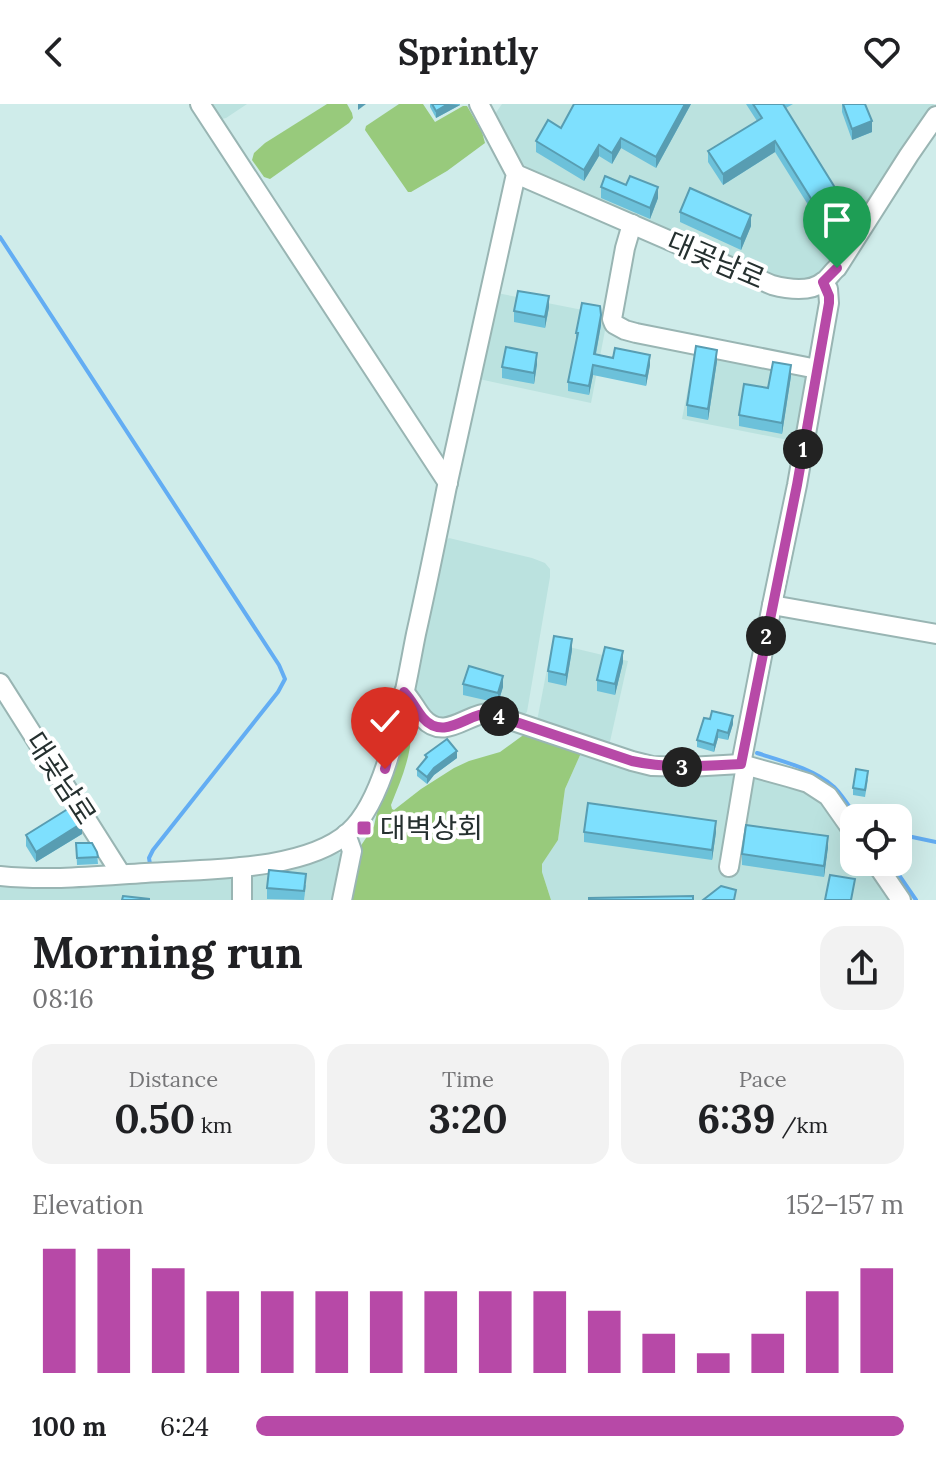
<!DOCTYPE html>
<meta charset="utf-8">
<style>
body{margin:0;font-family:Lora,"Noto Sans KR",serif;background:#f2f2f2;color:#202124;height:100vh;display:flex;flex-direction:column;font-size:30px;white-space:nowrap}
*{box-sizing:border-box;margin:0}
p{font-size:26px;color:#757577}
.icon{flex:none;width:44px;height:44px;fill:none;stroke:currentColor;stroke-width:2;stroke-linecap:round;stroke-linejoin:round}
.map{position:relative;height:796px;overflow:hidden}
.panel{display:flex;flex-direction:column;background:#fff;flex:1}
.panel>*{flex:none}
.controls{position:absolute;left:840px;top:700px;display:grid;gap:16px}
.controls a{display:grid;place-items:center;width:72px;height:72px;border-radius:16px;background:#fff;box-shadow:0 8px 32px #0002;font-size:40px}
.pin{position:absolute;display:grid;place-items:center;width:68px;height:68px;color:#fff;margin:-82px -34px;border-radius:50% 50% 50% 0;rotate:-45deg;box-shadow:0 0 8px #0007}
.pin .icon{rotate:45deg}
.km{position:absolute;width:40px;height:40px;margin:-20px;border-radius:50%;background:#222;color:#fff;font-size:22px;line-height:40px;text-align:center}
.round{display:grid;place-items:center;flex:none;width:84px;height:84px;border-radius:24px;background:#f2f2f2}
.head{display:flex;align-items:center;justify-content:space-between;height:136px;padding:0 32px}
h1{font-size:44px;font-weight:800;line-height:60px}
.metrics{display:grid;grid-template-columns:repeat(3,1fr);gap:12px;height:136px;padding:8px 32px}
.metrics div{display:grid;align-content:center;border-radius:20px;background:#f2f2f2;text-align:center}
.metrics b{font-size:40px;font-weight:800}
.metrics small{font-size:22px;font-weight:400}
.metrics p{font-size:22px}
.chart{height:224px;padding:16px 32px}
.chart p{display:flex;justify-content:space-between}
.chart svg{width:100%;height:144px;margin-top:8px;stroke:#b749a7;stroke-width:6}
ul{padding:0 32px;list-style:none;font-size:26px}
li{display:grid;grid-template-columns:128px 96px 1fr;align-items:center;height:60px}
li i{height:20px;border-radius:10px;background:#b749a7}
header{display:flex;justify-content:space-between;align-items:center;height:104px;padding:0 32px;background:#fff;font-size:36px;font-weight:800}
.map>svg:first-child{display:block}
</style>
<header><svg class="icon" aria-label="back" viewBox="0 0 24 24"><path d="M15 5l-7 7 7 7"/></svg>Sprintly<svg class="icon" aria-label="heart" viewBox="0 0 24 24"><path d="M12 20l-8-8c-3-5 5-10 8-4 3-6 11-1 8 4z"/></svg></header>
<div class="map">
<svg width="936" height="796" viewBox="0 0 936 796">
<rect width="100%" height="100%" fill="#cfecea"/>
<g fill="#bbe2df">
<polygon points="211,0 247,0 226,14 222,15"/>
<polygon points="502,0 934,0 918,21 839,146 825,164 815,172 804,176 792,177 776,175 551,76 527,63 517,56 493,13"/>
<polygon points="497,189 608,211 591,299 479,275"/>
<polygon points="697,237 812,260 798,338 682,315"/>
<polygon points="449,434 532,454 545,459 550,465 550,473 528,602 527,608 522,612 438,619 410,590 442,440"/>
<polygon points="552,539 628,557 609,642 537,617"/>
<polygon points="581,649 608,657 635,668 652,670 728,667 795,681 818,693 854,739 854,758 867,758 893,796 551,796 542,768 542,760 558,736 565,685"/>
<polygon points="334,747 342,750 344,756 336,796 0,796 0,779"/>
</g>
<g fill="#98ca7c">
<polygon points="327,0 347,0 352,9 353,14 349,19 270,75 264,73 252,56 254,49 265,39"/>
<polygon points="399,0 423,0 435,18 463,2 467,2 482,28 485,39 447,67 411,88 408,88 365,26 366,22"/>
<path d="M408 613 410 614C415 645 402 673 391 701L392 705 394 706 421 685 454 664 469 657 500 648 522 632 529 630 581 649 565 685 558 736 542 760V768L551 796H346L360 743 374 722 379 699Z"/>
</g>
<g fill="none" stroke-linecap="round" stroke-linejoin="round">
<g stroke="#63adf3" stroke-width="4">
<polyline points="0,133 279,561 285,575 278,588 153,746 149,754 150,760"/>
<path d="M757 649C782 657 814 665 834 683 843 692 850 704 857 714"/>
<polyline points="898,730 936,738"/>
<polyline points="890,758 916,796"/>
</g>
<defs>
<g id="minor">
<polyline points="200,0 448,379"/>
<path d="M516 70 772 181C787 185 809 189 823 178 828 175 832 168 837 164L909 51 936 12"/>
<polyline points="632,120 625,144 612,215 614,220 625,226 636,229 817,265"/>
<polyline points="772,501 936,530"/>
<polyline points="0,579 121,770"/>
<path d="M404 588C412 596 416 606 423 614 444 638 468 609 489 609L632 657 652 662 689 663 741 660 788 673 808 679 828 692 854 729"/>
<polyline points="741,660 772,501 797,381 829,199 828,185 823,178"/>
<polyline points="875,758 901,796"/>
<polyline points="242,763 242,796"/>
<polyline points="729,763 746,661"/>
<path d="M0 772C48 777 97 772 145 769 203 765 304 768 349 728 390 691 405 584 416 530 427 481 437 432 447 382 469 278 494 174 516 70L479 0"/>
<polyline points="342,796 352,747 346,730"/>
</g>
</defs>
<use href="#minor" stroke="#99b5b3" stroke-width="22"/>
<use href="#minor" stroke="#fff" stroke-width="18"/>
</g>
<g fill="#6cc1da">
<polygon points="430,0 460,0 460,1 436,14 430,3"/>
<polygon points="574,0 691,0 656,64 621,44 612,60 599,52 584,77 536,48 536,37 561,24"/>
<polygon points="746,0 793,0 786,4 847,114 825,128 775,48 723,81 708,58 708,47 757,17"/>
<polygon points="842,0 865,0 872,28 852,36 842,8"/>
<polygon points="601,83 658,94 650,115 601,94"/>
<polygon points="680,108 751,122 741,146 680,118"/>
<polygon points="549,203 545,224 514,218 514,207"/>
<polygon points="601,221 596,250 650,261 646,282 593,271 589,291 568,287 568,278 576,238 576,229"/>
<polygon points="717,257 708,316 687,312 687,301"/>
<polygon points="537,260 534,280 502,274 502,263"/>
<polygon points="791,272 782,330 739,322 739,311 768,284"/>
<polygon points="572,546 566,582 548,578 548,567"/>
<polygon points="623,558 615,591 597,587 597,576"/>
<polygon points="463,580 503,583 498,599 463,591"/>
<polygon points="710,615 733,620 728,636 718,634 714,648 697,643 697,636"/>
<polygon points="425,651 457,654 434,671 427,680 417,672 417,665 425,655"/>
<polygon points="868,675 865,693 853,691 853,684"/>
<polygon points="584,728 716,728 712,756 584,738"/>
<polygon points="82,730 36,758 26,742 26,731"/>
<polygon points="76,739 97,748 98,760 77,761"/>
<polygon points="828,743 824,773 742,761 742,750"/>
<polygon points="306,781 304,796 267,795 267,784"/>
</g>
<g fill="#589db2">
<polygon points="358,0 366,0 358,6"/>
<polygon points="448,0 460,1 436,14 436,7"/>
<polygon points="685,0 691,0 656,64 656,53"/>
<polygon points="872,17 872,28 852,36 852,25"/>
<polygon points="621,34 621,44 612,60 612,49"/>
<polygon points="775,37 775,48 723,81 723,70"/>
<polygon points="599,41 599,52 584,77 584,66"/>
<polygon points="658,83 658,94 650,115 650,104"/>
<polygon points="847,103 847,114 825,128 825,117"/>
<polygon points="751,111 751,122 741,146 741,135"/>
<polygon points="549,192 549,203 545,224 545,213"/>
<polygon points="601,211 601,221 594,259 594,250"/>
<polygon points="717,246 717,257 708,316 708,305"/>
<polygon points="537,249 537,260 534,280 534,269"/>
<polygon points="650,251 650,261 646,282 646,272"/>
<polygon points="593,261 593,271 589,291 589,282"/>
<polygon points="791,261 791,272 782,330 782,319"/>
<polygon points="572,535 572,546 566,582 566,571"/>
<polygon points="623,547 623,558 615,591 615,580"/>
<polygon points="503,572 503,583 498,599 498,589"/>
<polygon points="733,612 733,620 728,636 728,629"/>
<polygon points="718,626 718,634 714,648 714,641"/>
<polygon points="457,647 457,654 434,671 427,680 427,673 434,664"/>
<polygon points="716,717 716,728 712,756 712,746"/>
<polygon points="82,719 82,730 36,758 36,748"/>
<polygon points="828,732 828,743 824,773 824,762"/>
</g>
<g fill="#7ee0fe" stroke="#589db2" stroke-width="2">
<polygon points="432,0 448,0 436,7"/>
<polygon points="574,0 685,0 656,53 621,34 612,49 599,41 584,66 536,37 548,16 561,24"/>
<polygon points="753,0 783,0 847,103 825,117 775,37 723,70 708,47 762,14"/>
<polygon points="843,0 865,0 872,17 852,25"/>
<polygon points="605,72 626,81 630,72 658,83 650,104 601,83"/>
<polygon points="690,84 751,111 741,135 680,108"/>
<polygon points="518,187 549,192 545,213 514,207"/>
<polygon points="582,199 600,202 601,211 594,250 613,254 615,244 650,251 646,272 593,261 589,282 568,278 578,229 576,229"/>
<polygon points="696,242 717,246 708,305 687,301"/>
<polygon points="506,243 537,249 534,269 502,263"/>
<polygon points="773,258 791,261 782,319 739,311 744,280 768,284"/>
<polygon points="554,532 572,535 566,571 548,567"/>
<polygon points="605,543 623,547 615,580 597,576"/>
<polygon points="469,562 503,572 498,589 463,580"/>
<polygon points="712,607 733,612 728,629 718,626 714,641 697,636 704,614 710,615"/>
<polygon points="447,635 457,647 434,664 427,673 417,665 427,653 425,651"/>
<polygon points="856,665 868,667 865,686 853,684"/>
<polygon points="588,699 716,717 712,746 584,728"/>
<polygon points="71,703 82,719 36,748 26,731"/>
<polygon points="746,721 828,732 824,762 742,750"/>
<polygon points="76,739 92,739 97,748 98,753 77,754"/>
<polygon points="269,766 306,770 304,787 267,784"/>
<polygon points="830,771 855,775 851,796 825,796"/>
<polygon points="721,782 736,786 734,796 703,796"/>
<polygon points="123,792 149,795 149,796 122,796"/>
<polygon points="693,792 693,796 589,796 589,794"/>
</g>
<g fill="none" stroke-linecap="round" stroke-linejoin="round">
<defs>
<path id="route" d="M385 665 404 588C412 596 416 606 423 614 444 638 468 609 489 609L632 657C668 665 704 662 741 660L797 381 829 199V192L823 178 837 164"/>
</defs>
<use href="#route" stroke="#fff" stroke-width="16"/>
<use href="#route" stroke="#b749a7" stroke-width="10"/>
</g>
<rect fill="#b749a7" stroke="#fff" stroke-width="3" x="356" y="716" width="16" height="16" rx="4"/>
<g text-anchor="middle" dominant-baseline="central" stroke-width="8" stroke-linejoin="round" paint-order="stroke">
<g font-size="28" fill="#25302f" stroke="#fff">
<text transform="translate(716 156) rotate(23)">대곶남로</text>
<text transform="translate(61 674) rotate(57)">대곶남로</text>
</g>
<g font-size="28" fill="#25302f" stroke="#fff" text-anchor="start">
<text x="380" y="724">대벽상회</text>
</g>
</g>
</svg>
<div class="controls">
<a><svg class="icon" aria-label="locate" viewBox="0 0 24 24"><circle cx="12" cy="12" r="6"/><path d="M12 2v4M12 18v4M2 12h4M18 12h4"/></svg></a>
</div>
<div class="pin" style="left:837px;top:164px;background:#1e9e55"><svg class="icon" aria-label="arrive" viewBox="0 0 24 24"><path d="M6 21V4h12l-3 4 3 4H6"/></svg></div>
<div class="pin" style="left:385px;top:665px;background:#d93025"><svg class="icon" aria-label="check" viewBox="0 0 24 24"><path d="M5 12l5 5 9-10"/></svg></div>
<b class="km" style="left:803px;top:345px">1</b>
<b class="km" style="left:766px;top:532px">2</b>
<b class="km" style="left:682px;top:663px">3</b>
<b class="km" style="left:499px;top:612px">4</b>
</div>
<section class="panel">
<div class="head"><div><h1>Morning run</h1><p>08:16</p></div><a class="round"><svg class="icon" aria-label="share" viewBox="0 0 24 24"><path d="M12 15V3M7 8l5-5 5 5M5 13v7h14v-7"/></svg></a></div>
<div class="metrics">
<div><p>Distance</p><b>0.50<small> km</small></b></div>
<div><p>Time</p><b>3:20</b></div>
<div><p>Pace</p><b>6:39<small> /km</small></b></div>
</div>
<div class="chart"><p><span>Elevation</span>152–157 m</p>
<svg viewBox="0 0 160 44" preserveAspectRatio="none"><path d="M5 44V6M15 44V6M25 44V12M35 44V19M45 44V19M55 44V19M65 44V19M75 44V19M85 44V19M95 44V19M105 44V25M115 44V32M125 44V38M135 44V32M145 44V19M155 44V12"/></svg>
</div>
<ul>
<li><b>100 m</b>6:24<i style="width:100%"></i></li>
</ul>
</section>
